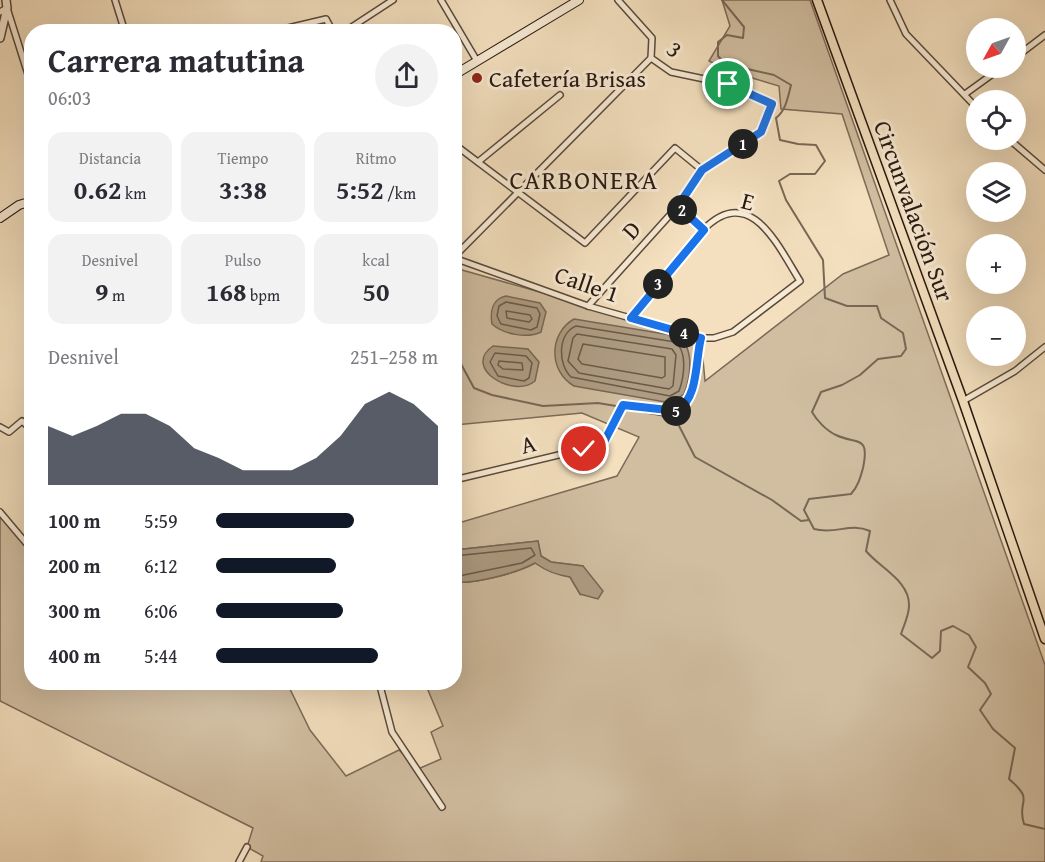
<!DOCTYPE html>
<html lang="es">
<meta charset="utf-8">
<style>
body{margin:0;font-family:"Gentium Book Plus",serif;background:#f2f2f3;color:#2b2b33;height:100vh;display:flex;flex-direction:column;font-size:22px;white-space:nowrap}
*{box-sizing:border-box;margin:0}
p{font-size:20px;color:#7c7c81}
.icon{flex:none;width:33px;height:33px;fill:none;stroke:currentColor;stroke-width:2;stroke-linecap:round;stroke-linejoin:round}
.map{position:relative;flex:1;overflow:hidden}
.side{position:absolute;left:24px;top:24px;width:438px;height:666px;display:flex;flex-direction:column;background:#fff;border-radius:24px;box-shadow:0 6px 24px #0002}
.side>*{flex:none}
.needle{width:39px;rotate:230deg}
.buttons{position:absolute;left:966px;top:18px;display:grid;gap:12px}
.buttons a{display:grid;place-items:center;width:60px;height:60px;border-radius:50%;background:#fff;box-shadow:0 6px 24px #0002;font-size:30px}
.pin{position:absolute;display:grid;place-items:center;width:51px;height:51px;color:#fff;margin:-26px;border:3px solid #fff;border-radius:50%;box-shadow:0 2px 6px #0007}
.km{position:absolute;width:30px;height:30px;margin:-15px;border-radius:50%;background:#222;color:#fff;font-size:16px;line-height:30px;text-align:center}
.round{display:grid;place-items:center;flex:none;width:63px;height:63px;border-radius:32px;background:#f2f2f3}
.summary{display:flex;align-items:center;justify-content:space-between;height:102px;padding:0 24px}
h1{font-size:33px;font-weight:700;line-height:45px}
.figures{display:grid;grid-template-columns:repeat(3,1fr);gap:9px;height:102px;padding:6px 24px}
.figures div{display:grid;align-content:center;border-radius:15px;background:#f2f2f3;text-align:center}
.figures b{font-size:26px;font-weight:700}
.figures small{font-size:16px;font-weight:400}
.figures p{font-size:16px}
.chart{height:168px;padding:12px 24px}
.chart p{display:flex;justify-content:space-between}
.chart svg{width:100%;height:108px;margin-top:6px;fill:#111827;opacity:.7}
ul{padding:0 24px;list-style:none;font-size:20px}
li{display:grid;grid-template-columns:96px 72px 1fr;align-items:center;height:45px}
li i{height:15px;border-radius:8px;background:#111827}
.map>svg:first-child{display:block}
</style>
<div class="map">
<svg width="1045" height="862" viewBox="0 0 1045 862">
<rect width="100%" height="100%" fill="#f4e0bf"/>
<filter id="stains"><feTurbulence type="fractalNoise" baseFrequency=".00333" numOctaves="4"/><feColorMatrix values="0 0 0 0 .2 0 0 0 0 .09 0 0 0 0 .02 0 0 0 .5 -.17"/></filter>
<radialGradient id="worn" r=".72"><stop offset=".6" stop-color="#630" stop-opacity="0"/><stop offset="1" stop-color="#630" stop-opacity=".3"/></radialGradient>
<path fill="#d1bea1" stroke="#7c6a58" stroke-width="1.5" d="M722 0H810L1045 665V862H261L263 856 247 847 253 828 0 701V514L31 550 32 682 287 683 310 730 346 776 399 750 418 769 441 759 431 732 443 726 425 683 454 682 455 582C475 584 517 573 535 563 549 568 554 574 570 577L580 594 583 566 551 562 541 556 538 541 455 550V524L617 476 639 437 582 413 455 425V268L701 338 705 381 843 274 889 255 842 114 781 109 779 86 732 72 709 61 730 26Z"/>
<g fill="#ae9c83" stroke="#786755" stroke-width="1.5">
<path d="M506 296 540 303 546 312 541 332C527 339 503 334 492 324 490 312 492 299 506 296Z"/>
<path d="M574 319 677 336C695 347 691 376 684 394L671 403 574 386C548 371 549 333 574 319Z"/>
<path d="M493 346 528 349 539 362 535 381C514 399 461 368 493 346Z"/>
<path d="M538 541 541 556 551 562 583 566 603 591 598 599 580 594 570 577C556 575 546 571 535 563 517 573 475 584 455 582V550Z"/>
</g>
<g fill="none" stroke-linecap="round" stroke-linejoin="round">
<g stroke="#6a5a49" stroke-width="1.5">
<polygon points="506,302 537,308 540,314 537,327 531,330 501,324 497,316 499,306"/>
<polygon points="506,311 530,315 532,319 529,322 507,318"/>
<path d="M576 326 675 342C688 351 684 377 679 391L670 396 571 377C558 365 557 334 576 326Z"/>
<polygon points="577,334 672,349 676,355 673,386 669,389 579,373 568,361 573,338"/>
<polygon points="583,344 665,357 665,376 662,378 582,364 578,359"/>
<polygon points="495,353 526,356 532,363 529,378 524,381 498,376 490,362"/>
<polygon points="499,361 522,363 523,370 503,369 498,365"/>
<polyline points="454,556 531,548 535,555 522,563 454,577"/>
</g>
<g stroke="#786755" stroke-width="2">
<path d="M722 0 744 27 743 38 727 35 718 42V56L725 64 774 75 791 85C788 97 786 110 776 118L780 140 798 144 816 145 825 161 815 174H790L779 181 786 200 823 260 825 298 847 306H877L881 318 903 333 906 349 901 356 878 359 860 375 842 385 821 392 812 412C817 421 827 431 836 435 857 445 870 434 863 468 860 479 858 486 851 494L809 499 804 510 814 529C836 535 850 522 870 531L866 551C880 568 910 581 909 606 909 615 904 625 901 634L932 658 940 651 941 631 953 626 969 635 976 647 968 667 985 683 991 694 980 710 993 729 1015 748 1009 779C1036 802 1016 799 1024 824L1045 829"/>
<polyline points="454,351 474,388 492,395 543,406 598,403 622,407"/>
<polyline points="654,413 676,420 695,457 772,500 801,521 809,520"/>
</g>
<defs>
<g id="minor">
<polyline points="115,0 125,32"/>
<polyline points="441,0 477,61"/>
<polyline points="890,0 906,34 976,107"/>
<polyline points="0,12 7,8 32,87"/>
<polyline points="271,32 326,19 333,32"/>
<polyline points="344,32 393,0"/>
<polyline points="1016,57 1045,35"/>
<polyline points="965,94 1001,68"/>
<polyline points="1010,140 1045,170"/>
<polyline points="454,144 585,243 675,148 702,170"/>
<polyline points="478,162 560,95"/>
<polyline points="678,206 703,230"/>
<polyline points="454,257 651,58"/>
<path d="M454 258 588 306 701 338H714L733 332 800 281C778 246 750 182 703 230L631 318"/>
<polyline points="588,306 678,206 702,170 761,132 772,104 728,84 671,72 651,58 652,38 618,0"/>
<polyline points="963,401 1015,371 1045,347"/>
<polyline points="0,427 9,432 22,421 32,430"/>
<path d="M454 480 596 446 609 436 623 405C639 407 660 415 675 411 697 406 696 356 701 338"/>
<polyline points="0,512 32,550"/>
<polyline points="379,682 392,732 442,807"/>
<polyline points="239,862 247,847"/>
</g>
<polyline id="tertiary" points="0,38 7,8 6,0"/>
<g id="secondary">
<polyline points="454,75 579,0"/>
<polyline points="0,218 19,205 32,201"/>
</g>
<polyline id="primary" points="817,0 963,401 1045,639"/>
</defs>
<use href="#minor" stroke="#5a493b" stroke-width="8"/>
<use href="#tertiary" stroke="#5a493b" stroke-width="10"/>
<use href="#secondary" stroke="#27170f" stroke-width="10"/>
<use href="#primary" stroke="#27170f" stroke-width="11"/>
<use href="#minor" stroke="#f8ebd5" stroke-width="5"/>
<use href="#tertiary" stroke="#f8ebd5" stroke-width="7"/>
<use href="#secondary" stroke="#f8ebd5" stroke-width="8"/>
<use href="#primary" stroke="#f4e0bf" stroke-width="8"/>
</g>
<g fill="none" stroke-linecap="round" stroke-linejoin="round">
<defs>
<path id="route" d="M584 449 605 440 623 405 677 411C699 397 695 361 701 338L631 318 704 230 678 206 702 170 761 132 772 104 728 84"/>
</defs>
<use href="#route" stroke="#fff" stroke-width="12"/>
<use href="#route" stroke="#1a73e8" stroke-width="8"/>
</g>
<circle fill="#8f2418" stroke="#f8ebd5" stroke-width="2" cx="477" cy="78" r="6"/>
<g text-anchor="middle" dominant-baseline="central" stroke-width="6" stroke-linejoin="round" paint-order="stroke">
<g font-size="24" fill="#27170f" stroke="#f8ebd5">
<text transform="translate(675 49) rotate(40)">3</text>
<text transform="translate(748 201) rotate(15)">E</text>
<text transform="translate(914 211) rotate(70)">Circunvalación Sur</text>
<text transform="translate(631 230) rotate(-48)">D</text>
<text transform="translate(587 284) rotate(19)">Calle 1</text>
<text transform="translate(528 444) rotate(-14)">A</text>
</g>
<g font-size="24" fill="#27170f" stroke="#f8ebd5" text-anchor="start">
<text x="489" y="78">Cafetería Brisas</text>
</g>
<g font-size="26" letter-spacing="1.5" fill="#27170f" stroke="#f8ebd5">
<text x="584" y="179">CARBONERA</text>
</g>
</g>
<rect width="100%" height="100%" filter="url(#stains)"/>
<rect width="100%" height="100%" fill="url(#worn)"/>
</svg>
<div class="buttons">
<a><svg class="needle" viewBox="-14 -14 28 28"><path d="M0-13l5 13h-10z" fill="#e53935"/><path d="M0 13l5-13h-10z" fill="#7c7c81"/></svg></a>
<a><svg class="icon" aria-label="locate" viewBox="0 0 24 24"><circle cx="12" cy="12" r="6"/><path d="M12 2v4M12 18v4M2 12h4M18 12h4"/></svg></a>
<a><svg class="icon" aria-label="layers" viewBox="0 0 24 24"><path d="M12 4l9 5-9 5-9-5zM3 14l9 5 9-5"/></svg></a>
<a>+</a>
<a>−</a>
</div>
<div class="pin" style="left:728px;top:84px;background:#1e9e55"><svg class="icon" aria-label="arrive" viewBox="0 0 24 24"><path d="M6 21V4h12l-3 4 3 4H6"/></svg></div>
<div class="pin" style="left:584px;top:449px;background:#d93025"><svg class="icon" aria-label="check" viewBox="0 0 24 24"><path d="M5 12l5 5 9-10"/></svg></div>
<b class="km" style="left:743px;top:144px">1</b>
<b class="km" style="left:682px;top:210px">2</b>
<b class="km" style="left:658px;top:284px">3</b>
<b class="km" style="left:684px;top:333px">4</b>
<b class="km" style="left:676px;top:411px">5</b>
<section class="side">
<div class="summary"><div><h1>Carrera matutina</h1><p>06:03</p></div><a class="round"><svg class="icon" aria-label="share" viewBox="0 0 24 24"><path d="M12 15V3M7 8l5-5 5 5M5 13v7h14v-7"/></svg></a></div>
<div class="figures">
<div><p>Distancia</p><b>0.62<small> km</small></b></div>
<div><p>Tiempo</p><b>3:38</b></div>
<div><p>Ritmo</p><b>5:52<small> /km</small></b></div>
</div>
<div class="figures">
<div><p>Desnivel</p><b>9<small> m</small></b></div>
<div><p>Pulso</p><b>168<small> bpm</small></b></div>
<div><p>kcal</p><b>50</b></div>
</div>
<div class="chart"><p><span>Desnivel</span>251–258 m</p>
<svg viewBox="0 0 160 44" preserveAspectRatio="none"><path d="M0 44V20L10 24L20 20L30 15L40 15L50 20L60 29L70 33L80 38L90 38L100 38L110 33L120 24L130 11L140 6L150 11L160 20V44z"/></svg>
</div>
<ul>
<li><b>100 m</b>5:59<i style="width:62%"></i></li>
<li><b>200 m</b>6:12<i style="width:54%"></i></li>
<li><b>300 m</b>6:06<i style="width:57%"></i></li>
<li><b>400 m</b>5:44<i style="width:73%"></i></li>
</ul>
</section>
</div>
